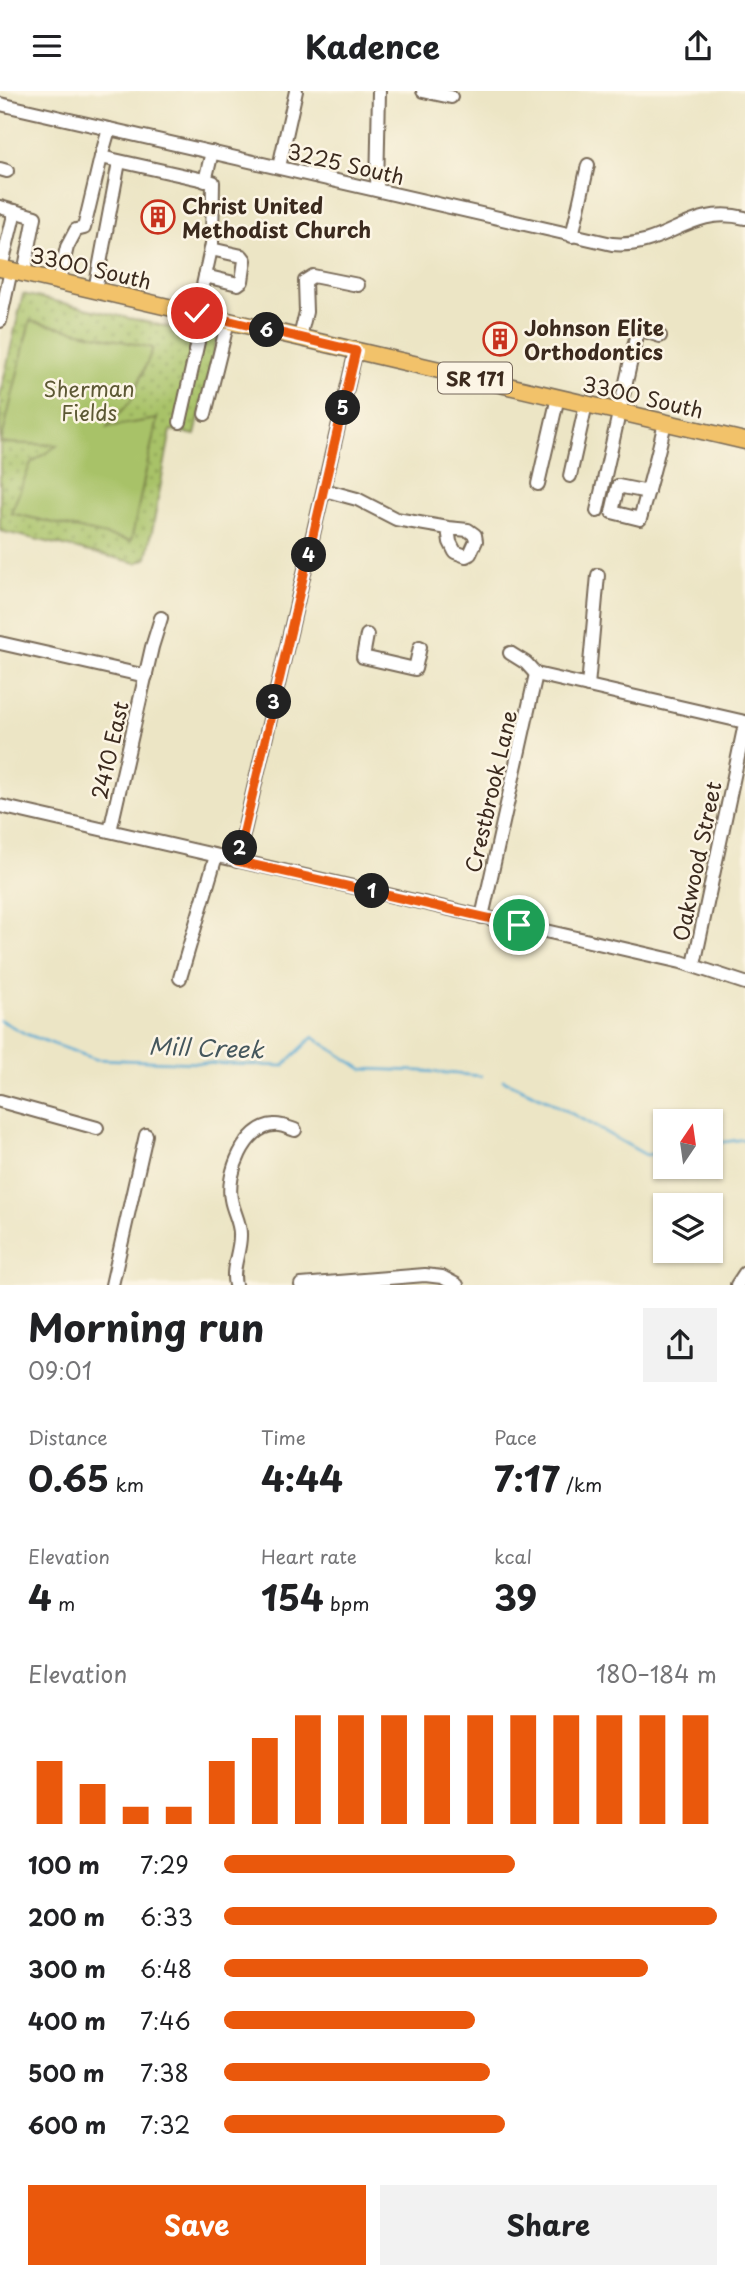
<!DOCTYPE html>
<meta charset="utf-8">
<style>
body{margin:0;font-family:"Playpen Sans",sans-serif;background:#f2f2f2;color:#202124;height:100vh;display:flex;flex-direction:column;font-size:26px;white-space:nowrap}
*{box-sizing:border-box;margin:0}
p{font-size:23px;color:#757577}
.icon{flex:none;width:38px;height:38px;fill:none;stroke:currentColor;stroke-width:2;stroke-linecap:round;stroke-linejoin:round}
.map{position:relative;height:1194px;overflow:hidden}
.details{display:flex;flex-direction:column;background:#fff;flex:1}
.details>*{flex:none}
.needle{width:46px;rotate:13deg}
.tools{position:absolute;left:653px;top:1018px;display:grid;gap:14px}
.tools a{display:grid;place-items:center;width:70px;height:70px;border-radius:0px;background:#fff;box-shadow:0 2px 5px #0004;font-size:35px}
.pin{position:absolute;display:grid;place-items:center;width:60px;height:60px;color:#fff;margin:-30px;border:4px solid #fff;border-radius:50%;box-shadow:0 2px 7px #0007}
.km{position:absolute;width:35px;height:35px;margin:-18px;border-radius:50%;background:#222;color:#fff;font-size:19px;line-height:35px;text-align:center}
.round{display:grid;place-items:center;flex:none;width:74px;height:74px;border-radius:0px;background:#f2f2f2}
.head{display:flex;align-items:center;justify-content:space-between;height:119px;padding:0 28px}
h1{font-size:38px;font-weight:700;line-height:52px}
.stats{display:grid;grid-template-columns:repeat(3,1fr);gap:10px;height:119px;padding:7px 28px}
.stats div{display:grid;align-content:center}
.stats b{font-size:35px;font-weight:700}
.stats small{font-size:19px;font-weight:400}
.stats p{font-size:19px}
.chart{height:196px;padding:14px 28px}
.chart p{display:flex;justify-content:space-between}
.chart svg{width:100%;height:126px;margin-top:7px;stroke:#ea580c;stroke-width:6}
.button{display:flex;gap:14px;margin-top:auto;padding:14px 28px}
.button a{flex:1;height:80px;border-radius:0px;background:#ea580c;color:#fff;font-size:28px;font-weight:700;line-height:80px;text-align:center}
.button a+a{background:#f2f2f2;color:#202124}
ul{padding:0 28px;list-style:none;font-size:23px}
li{display:grid;grid-template-columns:112px 84px 1fr;align-items:center;height:52px}
li i{height:18px;border-radius:9px;background:#ea580c}
header{display:flex;justify-content:space-between;align-items:center;height:91px;padding:0 28px;background:#fff;font-size:32px;font-weight:700}
.map>svg:first-child{display:block}
</style>
<header><svg class="icon" aria-label="menu" viewBox="0 0 24 24"><path d="M4 6h16M4 12h16M4 18h16"/></svg>Kadence<svg class="icon" aria-label="share" viewBox="0 0 24 24"><path d="M12 15V3M7 8l5-5 5 5M5 13v7h14v-7"/></svg></header>
<div class="map">
<svg width="745" height="1194" viewBox="0 0 745 1194">
<defs>
<pattern id="park-dots" width="8" height="8" patternUnits="userSpaceOnUse" patternTransform="scale(1.75)"><rect width="8" height="8" fill="#a8c268"/><path d="M2 2h.1M6 6h.1" fill="none" stroke="#8a9e55" stroke-width="1.8" stroke-linecap="round"/></pattern>
</defs>
<rect width="100%" height="100%" fill="#fcf5e5"/>
<filter id="ink" filterUnits="userSpaceOnUse"><feTurbulence type="fractalNoise" baseFrequency=".0143" numOctaves="2"/><feDisplacementMap in="SourceGraphic" scale="14" xChannelSelector="R" yChannelSelector="G"/><feConvolveMatrix kernelMatrix="1 2 1 2 8 2 1 2 1" color-interpolation-filters="sRGB"/></filter>
<filter id="wash" filterUnits="userSpaceOnUse"><feTurbulence type="fractalNoise" baseFrequency=".00686" numOctaves="4" result="noise"/><feDisplacementMap in="SourceGraphic" scale="28" xChannelSelector="R" yChannelSelector="G"/><feGaussianBlur stdDeviation="1.57" result="paint"/><feColorMatrix in="noise" values="0 0 0 0 0 0 0 0 0 0 0 0 0 0 0 0 0 1.4 0 .05"/><feComposite in="paint" operator="in"/></filter>
<g filter="url(#wash)">
<rect width="100%" height="100%" fill="#ece5c5"/>
<polygon fill="url(#park-dots)" stroke="#727643" stroke-width="2" points="23,203 217,247 195,344 171,339 147,467 137,472 0,440 0,305"/>
<polygon fill="#a8c268" stroke="#727643" stroke-width="2" points="30,230 153,257 131,310 107,336 157,328 131,450 11,422 31,372 58,354 1,352"/>
<g fill="none" stroke-linecap="round" stroke-linejoin="round">
<g stroke="#58aad3" stroke-width="2.5">
<polyline points="0,929 26,943 95,968 283,975 313,946 362,978 422,980 481,985"/>
<polyline points="503,989 549,1010 646,1064 665,1061"/>
<polyline points="710,1053 745,1048"/>
</g>
</g>
</g>
<g filter="url(#ink)">
<g fill="none" stroke-linecap="round" stroke-linejoin="round">
<defs>
<g id="minor">
<polyline points="423,0 451,6"/>
<path d="M0 13 612 153C667 158 688 113 745 127"/>
<polyline points="109,38 101,66 213,91 212,153 197,222"/>
<polyline points="279,76 296,0"/>
<polyline points="0,78 7,80"/>
<polyline points="205,90 212,61"/>
<polyline points="377,99 379,0"/>
<polyline points="0,116 35,126 24,182"/>
<polyline points="572,145 588,74"/>
<polyline points="1,177 15,120"/>
<polyline points="205,185 238,193 242,190 245,169 242,165 211,158"/>
<polyline points="59,190 67,156 76,139 84,137 101,66"/>
<polyline points="95,199 119,71"/>
<polyline points="0,230 11,179"/>
<polyline points="300,246 306,221 305,190 313,185 358,194"/>
<polyline points="205,323 228,230"/>
<polyline points="180,331 204,224"/>
<polyline points="570,385 586,313"/>
<polyline points="538,393 558,306"/>
<polyline points="324,399 357,408 396,428 448,437 468,439 475,444 476,450 470,463 466,465 455,461 450,451 448,437"/>
<path d="M648 401 618 395 612 421 640 428C649 396 658 364 665 331"/>
<polyline points="597,420 638,238 660,245"/>
<polyline points="367,544 363,566 415,578 420,556"/>
<polyline points="0,552 146,585"/>
<polyline points="510,562 526,572 536,583 745,631"/>
<polyline points="588,595 598,484"/>
<polyline points="0,715 681,871 745,892"/>
<polyline points="110,740 152,556 161,527"/>
<polyline points="237,770 356,259"/>
<polyline points="482,826 536,583"/>
<polyline points="694,874 745,633"/>
<polyline points="180,887 216,765"/>
<polyline points="0,1010 97,1037"/>
<polyline points="112,1194 146,1044"/>
<path d="M235 1194C231 1177 240 1162 240 1145 241 1132 233 1121 231 1108 226 1084 245 1035 274 1034 280 1033 289 1037 295 1039"/>
<polyline points="301,1194 425,1184 442,1186 457,1194"/>
<polyline points="737,1194 745,1182"/>
</g>
<polyline id="major" points="0,177 745,350"/>
</defs>
<use href="#minor" stroke="#796b58" stroke-width="16"/>
<use href="#major" stroke="#796b58" stroke-width="19"/>
<use href="#minor" stroke="#fff" stroke-width="12"/>
<use href="#major" stroke="#f2c26a" stroke-width="16"/>
</g>
</g>
<g fill="none" stroke-linecap="round" stroke-linejoin="round" filter="url(#ink)">
<defs>
<polyline id="route" points="197,222 356,260 237,770 519,834"/>
</defs>
<use href="#route" stroke="#fff" stroke-width="14"/>
<use href="#route" stroke="#ea580c" stroke-width="9"/>
</g>
<defs>
<symbol id="building-ring" viewBox="-11 -11 22 22"><circle r="9.5" fill="#fcf5e5" stroke="#c8321e" stroke-width="1.5"/><path d="M-4-6H4V6H1V3H-1V6H-4ZM-2.5-4.3h1.7v1.8h-1.7ZM.8-4.3h1.7v1.8H.8ZM-2.5-1h1.7V.8h-1.7ZM.8-1h1.7V.8H.8Z" fill="#c8321e"/></symbol>
</defs>
<g fill-rule="evenodd">
<use href="#building-ring" x="139" y="107" width="38" height="38"/>
<use href="#building-ring" x="481" y="229" width="38" height="38"/>
</g>
<g text-anchor="middle" dominant-baseline="central" stroke-width="5" stroke-linejoin="round" paint-order="stroke">
<rect fill="#fcf5e5" stroke="#75675a" stroke-width="2" x="438" y="271.5" width="74" height="31" rx="5"/>
<g font-size="19" font-weight="bold" fill="#3b2a1e">
<text x="475" y="287">SR 171</text>
</g>
<g font-size="21" fill="#3b2a1e" stroke="#fcf5e5">
<text transform="translate(346 72) rotate(13)">3225 South</text>
<text transform="translate(91 176) rotate(13)">3300 South</text>
<text transform="translate(643 305) rotate(13)">3300 South</text>
<text transform="translate(109 659) rotate(-77)">2410 East</text>
<text transform="translate(490 700) rotate(-77)">Crestbrook Lane</text>
<text transform="translate(696 770) rotate(-78)">Oakwood Street</text>
</g>
<g font-size="21" font-weight="bold" fill="#3b2a1e" stroke="#fcf5e5" text-anchor="start">
<text x="182" y="114">Christ United<tspan x="182" dy="24">Methodist Church</tspan></text>
<text x="524" y="236">Johnson Elite<tspan x="524" dy="24">Orthodontics</tspan></text>
</g>
<g font-size="21" fill="#5c5834" stroke="#fcf5e5">
<text x="89" y="297">Sherman<tspan x="89" dy="24">Fields</tspan></text>
</g>
<g font-size="23" font-style="italic" fill="#45575d" stroke="#fcf5e5">
<text transform="translate(206 956) rotate(2)">Mill Creek</text>
</g>
</g>
</svg>
<div class="tools">
<a><svg class="needle" viewBox="-14 -14 28 28"><path d="M0-13l5 13h-10z" fill="#e53935"/><path d="M0 13l5-13h-10z" fill="#757577"/></svg></a>
<a><svg class="icon" aria-label="layers" viewBox="0 0 24 24"><path d="M12 4l9 5-9 5-9-5zM3 14l9 5 9-5"/></svg></a>
</div>
<div class="pin" style="left:519px;top:834px;background:#1e9e55"><svg class="icon" aria-label="arrive" viewBox="0 0 24 24"><path d="M6 21V4h12l-3 4 3 4H6"/></svg></div>
<div class="pin" style="left:197px;top:222px;background:#d93025"><svg class="icon" aria-label="check" viewBox="0 0 24 24"><path d="M5 12l5 5 9-10"/></svg></div>
<b class="km" style="left:372px;top:800px">1</b>
<b class="km" style="left:240px;top:757px">2</b>
<b class="km" style="left:274px;top:611px">3</b>
<b class="km" style="left:309px;top:464px">4</b>
<b class="km" style="left:343px;top:317px">5</b>
<b class="km" style="left:267px;top:239px">6</b>
</div>
<section class="details">
<div class="head"><div><h1>Morning run</h1><p>09:01</p></div><a class="round"><svg class="icon" aria-label="share" viewBox="0 0 24 24"><path d="M12 15V3M7 8l5-5 5 5M5 13v7h14v-7"/></svg></a></div>
<div class="stats">
<div><p>Distance</p><b>0.65<small> km</small></b></div>
<div><p>Time</p><b>4:44</b></div>
<div><p>Pace</p><b>7:17<small> /km</small></b></div>
</div>
<div class="stats">
<div><p>Elevation</p><b>4<small> m</small></b></div>
<div><p>Heart rate</p><b>154<small> bpm</small></b></div>
<div><p>kcal</p><b>39</b></div>
</div>
<div class="chart"><p><span>Elevation</span>180–184 m</p>
<svg viewBox="0 0 160 44" preserveAspectRatio="none"><path d="M5 44V22M15 44V30M25 44V38M35 44V38M45 44V22M55 44V14M65 44V6M75 44V6M85 44V6M95 44V6M105 44V6M115 44V6M125 44V6M135 44V6M145 44V6M155 44V6"/></svg>
</div>
<ul>
<li><b>100 m</b>7:29<i style="width:59%"></i></li>
<li><b>200 m</b>6:33<i style="width:100%"></i></li>
<li><b>300 m</b>6:48<i style="width:86%"></i></li>
<li><b>400 m</b>7:46<i style="width:51%"></i></li>
<li><b>500 m</b>7:38<i style="width:54%"></i></li>
<li><b>600 m</b>7:32<i style="width:57%"></i></li>
</ul>
<div class="button"><a>Save</a><a>Share</a></div>
</section>
